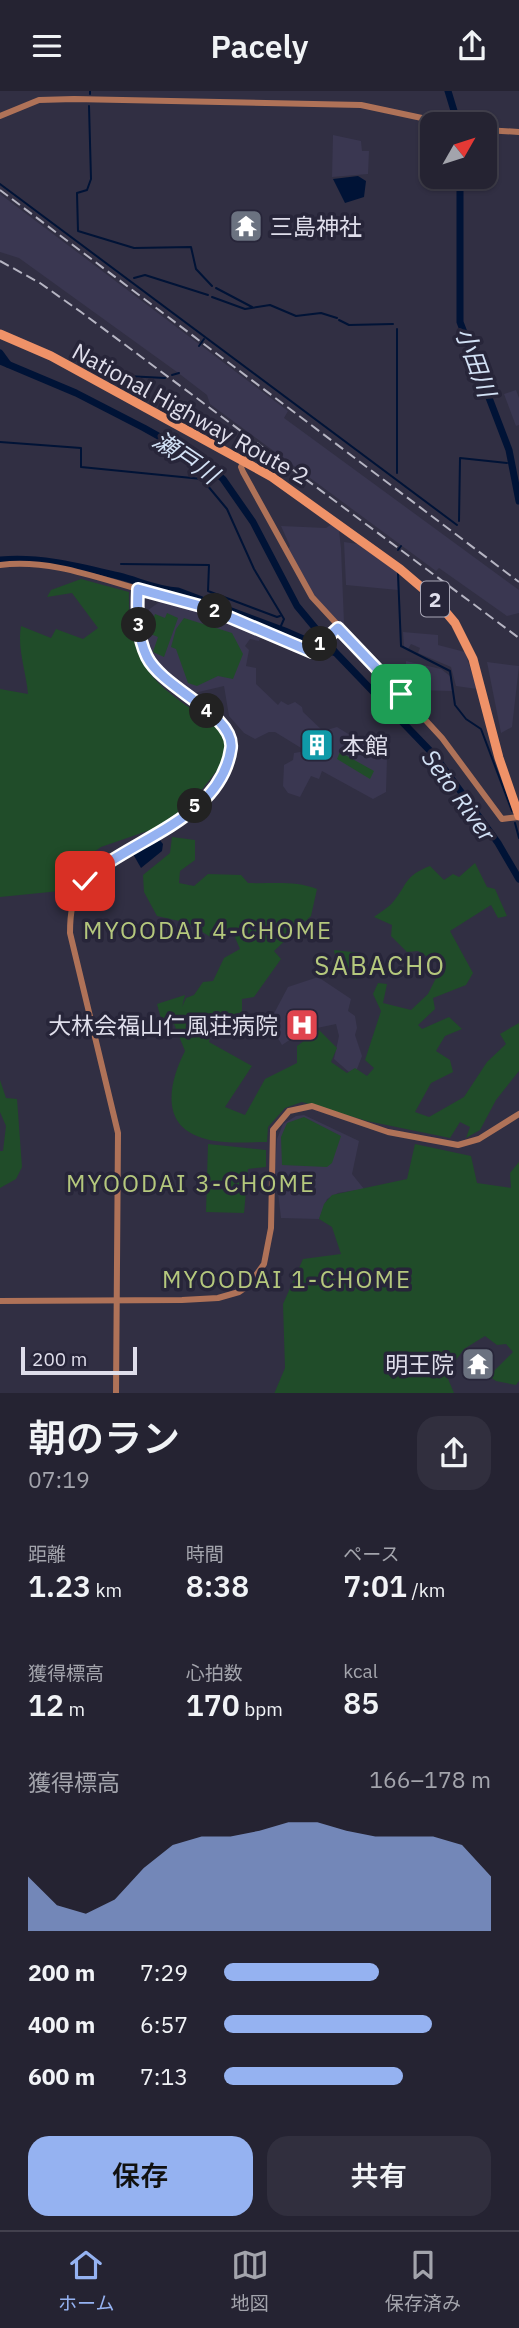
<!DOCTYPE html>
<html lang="ja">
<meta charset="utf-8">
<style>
body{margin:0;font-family:"IBM Plex Sans","Noto Sans JP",sans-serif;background:#312f3e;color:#f1f3f6;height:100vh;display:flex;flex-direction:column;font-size:26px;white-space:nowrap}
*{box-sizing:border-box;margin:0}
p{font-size:23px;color:#a3a4ac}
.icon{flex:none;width:38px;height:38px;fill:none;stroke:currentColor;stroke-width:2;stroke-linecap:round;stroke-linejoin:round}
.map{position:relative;height:1302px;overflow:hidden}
.side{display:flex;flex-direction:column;background:#252332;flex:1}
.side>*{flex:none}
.needle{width:46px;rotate:51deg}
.tools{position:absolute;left:420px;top:21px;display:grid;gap:14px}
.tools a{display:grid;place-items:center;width:77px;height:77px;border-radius:14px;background:#252332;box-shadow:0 2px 5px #0004,0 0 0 2px #42404d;font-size:35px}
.scale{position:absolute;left:21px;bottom:18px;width:116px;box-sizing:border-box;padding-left:7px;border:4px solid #dfdeeb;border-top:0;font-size:19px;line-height:24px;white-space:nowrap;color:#dfdeeb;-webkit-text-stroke:5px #272539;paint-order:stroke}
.pin{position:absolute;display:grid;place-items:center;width:60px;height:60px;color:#fff;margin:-30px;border-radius:14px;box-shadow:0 4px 10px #0006}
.km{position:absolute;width:35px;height:35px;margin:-18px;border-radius:50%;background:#222;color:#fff;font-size:19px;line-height:35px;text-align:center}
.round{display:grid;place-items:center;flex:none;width:74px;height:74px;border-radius:21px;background:#312f3e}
.headline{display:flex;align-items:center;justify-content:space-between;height:119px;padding:0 28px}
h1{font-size:38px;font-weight:600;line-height:52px}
.metrics{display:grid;grid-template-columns:repeat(3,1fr);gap:10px;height:119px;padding:7px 28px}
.metrics div{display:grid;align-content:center}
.metrics b{font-size:30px;font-weight:600}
.metrics small{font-size:19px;font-weight:400}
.metrics p{font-size:19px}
.chart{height:196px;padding:14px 28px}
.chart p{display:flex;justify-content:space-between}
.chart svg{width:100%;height:126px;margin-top:7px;fill:#95b2f1;opacity:.7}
.cta{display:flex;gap:14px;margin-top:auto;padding:14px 28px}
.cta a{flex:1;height:80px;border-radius:21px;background:#95b2f1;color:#111;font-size:28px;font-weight:600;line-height:80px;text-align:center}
.cta a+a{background:#312f3e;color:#f1f3f6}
ul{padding:0 28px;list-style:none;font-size:23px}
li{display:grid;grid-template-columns:112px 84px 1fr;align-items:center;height:52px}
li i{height:18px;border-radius:9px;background:#95b2f1}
header{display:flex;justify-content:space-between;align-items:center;height:91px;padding:0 28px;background:#252332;font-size:32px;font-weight:600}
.menu{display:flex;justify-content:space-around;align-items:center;height:98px;border-top:2px solid #42404d;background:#252332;font-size:19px;color:#a3a4ac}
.menu a{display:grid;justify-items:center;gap:4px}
.menu .on{color:#95b2f1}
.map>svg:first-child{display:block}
</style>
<header><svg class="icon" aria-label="menu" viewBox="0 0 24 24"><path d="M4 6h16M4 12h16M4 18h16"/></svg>Pacely<svg class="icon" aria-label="share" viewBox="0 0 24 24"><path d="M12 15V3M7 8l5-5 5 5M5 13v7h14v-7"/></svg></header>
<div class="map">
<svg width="519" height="1303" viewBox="0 0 519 1303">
<rect width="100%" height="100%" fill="#312f43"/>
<g fill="#3a3751">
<polygon points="333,44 361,50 362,60 369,60 368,83 332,86"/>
<polygon points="0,103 288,320 284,327 519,499 519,522 507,525 439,477 436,480 210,313 207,304 177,281 19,167 0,161"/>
<polygon points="516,299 519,307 519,334 516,335 504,303"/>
<polygon points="332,433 339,440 341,457 344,532 341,536 314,505 288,458 290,455 281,435 326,437"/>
<polygon points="344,451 358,453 397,481 398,499 346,494"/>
<polygon points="162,509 262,542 259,550 250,548 245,555 249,559 246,575 256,577 256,593 278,614 281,610 288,614 295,611 302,616 303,621 323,640 337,636 387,667 386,701 373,708 322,680 319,688 311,685 300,706 288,702 283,695 284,674 293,669 294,662 306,660 275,641 269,641 255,648 244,642 229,625 224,595 190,603 154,573 143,549 140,525"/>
<polygon points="403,541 438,544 438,554 465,561 477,598 456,595 451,576 418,562 420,557 411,553 408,558 404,556"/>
<polygon points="406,570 441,578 450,585 452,600 413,599 413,584 406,583"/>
<polygon points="487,571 519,575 512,636 501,642"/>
<polygon points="318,886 351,908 348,920 355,925 357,937 355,944 362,965 357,978 349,981 334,968 339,945 336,933 303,940 282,954 269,932 288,896"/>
<polygon points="304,1024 359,1050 352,1083 364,1098 338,1102 327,1108 319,1128 281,1127 275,1077 277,1048 283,1033 296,1025"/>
</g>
<g fill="#204c29">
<path d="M81 488 129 501C127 581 161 598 222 638L227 656 222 673 192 711 156 737 101 756 72 776 78 788 70 799 0 806V598L28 603C26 579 17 558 21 535L51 547 56 538 83 548 98 537 72 502 47 506 51 499Z"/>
<polygon points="167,522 178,527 164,566 153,561 158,546 148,542 155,523 165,527"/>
<polygon points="184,527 232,542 243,563 233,588 218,585 197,595 188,592 176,558 171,556 176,538"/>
<polygon points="340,661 374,680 370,688 337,668"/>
<path d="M172 746 195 749V769L180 780 179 792 194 795 208 783 241 784 248 792C272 793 294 789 317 798L311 825 274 860 281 868 254 906 242 908V921L214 929 209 951 252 975 225 1016 245 1024 265 988 297 972V955L319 939 337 957 331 971 347 982 355 977 367 985 374 977 365 969 381 920 373 903 378 892 387 893 383 912 411 919 428 903 442 875 418 860 407 861 391 845 392 834 374 826C380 821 388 817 393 811 408 793 404 785 430 775L444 789 453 783 459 786 475 772 487 796 495 798 507 825 498 827 491 814 450 840 473 882 466 894 433 907 435 918 418 934 422 938 449 926 462 938 445 945 436 960 450 969 453 981 431 992 415 1021 429 1026 464 1006 487 971 506 953 500 943 519 932V980L496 1009 480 1039 466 1047 470 1036 460 1031 450 1047 367 1030 302 1011 285 1017 268 1036 267 1051C245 1051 217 1054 197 1045 159 1030 171 987 185 960L174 933 163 935 157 913 185 904 182 916 186 907 194 904 203 891 213 890 224 867 240 858 231 837 212 847 188 832 157 825 144 801 143 784 170 762Z"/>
<polygon points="334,859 361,862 362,877 356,889 337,874"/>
<polygon points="0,989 6,1007 17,1008 22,1076 16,1088 0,1097 0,1060 3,1060 6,1035 0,1021"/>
<polygon points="304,1026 341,1045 332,1072 327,1076 282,1074 281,1046 287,1032"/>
<polygon points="208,1053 266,1059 266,1076 248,1078 244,1122 206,1121"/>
<polygon points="415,1053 471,1065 477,1092 511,1097 510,1082 519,1071 519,1290 516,1294 496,1290 489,1285 513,1261 506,1253 497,1254 485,1245 464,1258 446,1283 454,1302 274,1303 285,1277 283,1213 303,1168 341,1163 332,1136 319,1128 324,1113 332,1104 407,1088"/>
</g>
<g fill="#001336">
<polygon points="358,85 366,90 364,106 345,112 333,88"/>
<polygon points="159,748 163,753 162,760 141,777 133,763"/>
</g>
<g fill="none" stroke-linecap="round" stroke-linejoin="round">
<g stroke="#001336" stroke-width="2">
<polyline points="90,3 90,0"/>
<polyline points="89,15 91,88 87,99 77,102 78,140 134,157 191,156 196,178 212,195"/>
<polyline points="0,93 457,434"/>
<polyline points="134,187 145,184 208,204"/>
<polyline points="216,197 252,216"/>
<polyline points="212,206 245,218 270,214 296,225 321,222 337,227"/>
<polyline points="339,229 349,234 393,233"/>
<polyline points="397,238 397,382"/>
<polyline points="199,255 204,248"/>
<polyline points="107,284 165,287"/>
<polyline points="172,284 179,282"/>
<polyline points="0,351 81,357 81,376 202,388 227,418 254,478 284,528 280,537"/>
<polyline points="510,371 512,371"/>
<polyline points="459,430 460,367 507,372"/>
<polyline points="398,459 401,455"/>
<polyline points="121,473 209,474 208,500 277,526 280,525"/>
<polyline points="398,483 401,555 450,580 455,614 466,628 481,638 512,720"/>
<polyline points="515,732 519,747"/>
</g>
<g stroke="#001336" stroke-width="7">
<polyline points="448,0 458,33"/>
<polyline points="460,86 460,231 509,359 519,410"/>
<polyline points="0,262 8,273"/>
<polyline points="0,270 76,302 144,337 203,370 223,388 253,431 297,515 336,562 435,665 498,752 519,788"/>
<path d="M0 469C40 465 81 476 119 485 139 490 157 499 178 500L285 540 333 561"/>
</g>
<g stroke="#af7258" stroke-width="6">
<polyline points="0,25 39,9 74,8 361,14 450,33"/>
<polyline points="485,39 519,41"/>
<polyline points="247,365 241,376 243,381 312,506 442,647 502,728 519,726"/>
<path d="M0 474C49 468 95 486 141 499 198 516 260 529 312 561L338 537"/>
<polyline points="0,1210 182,1209 218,1207 239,1201 249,1194 264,1173 271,1137 273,1039 289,1020 312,1015 388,1041 458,1054 479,1048 519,1023"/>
<path d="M116 1303 118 1042 70 842C70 823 72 806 84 790 94 777 110 771 124 763 167 738 222 709 231 655 225 613 166 604 147 567 137 546 137 521 138 498"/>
</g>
<polyline stroke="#ef9268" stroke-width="9" points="0,243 51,265 272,386 400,478 434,507 455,532 473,568 499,667 519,725"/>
<g stroke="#b5b4c2" stroke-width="2" stroke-dasharray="10 5" stroke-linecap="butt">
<polyline points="0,99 519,491"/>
<polyline points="0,170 40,192 81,221 519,547"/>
</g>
</g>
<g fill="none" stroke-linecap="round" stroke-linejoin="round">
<defs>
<path id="route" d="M85 790C128 748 221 729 231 657 235 624 163 598 147 566 137 546 137 521 138 498L208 517 312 561 338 537 401 603"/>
</defs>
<use href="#route" stroke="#fff" stroke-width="14"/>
<use href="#route" stroke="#95b2f1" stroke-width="9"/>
</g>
<defs>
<symbol id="temple-square" viewBox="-11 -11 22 22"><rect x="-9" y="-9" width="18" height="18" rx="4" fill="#6b7280" stroke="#272539"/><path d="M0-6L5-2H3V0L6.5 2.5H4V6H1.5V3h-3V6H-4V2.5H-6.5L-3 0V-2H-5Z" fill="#fff"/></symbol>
<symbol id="building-square" viewBox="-11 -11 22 22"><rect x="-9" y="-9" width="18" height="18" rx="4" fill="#0f9aa8" stroke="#272539"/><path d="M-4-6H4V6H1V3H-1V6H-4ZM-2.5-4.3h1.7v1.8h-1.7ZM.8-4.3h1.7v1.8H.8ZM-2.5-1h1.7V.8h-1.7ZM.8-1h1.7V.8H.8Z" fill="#fff"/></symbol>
<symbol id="hospital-square" viewBox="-11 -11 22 22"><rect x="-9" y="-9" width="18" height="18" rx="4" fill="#e0444e" stroke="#272539"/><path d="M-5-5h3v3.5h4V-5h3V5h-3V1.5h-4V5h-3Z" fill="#fff"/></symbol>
</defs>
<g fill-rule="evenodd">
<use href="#temple-square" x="227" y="116" width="38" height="38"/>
<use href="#building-square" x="298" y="635" width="38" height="38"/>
<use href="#hospital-square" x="283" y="915" width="38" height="38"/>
<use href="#temple-square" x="459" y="1254" width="38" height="38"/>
</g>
<g text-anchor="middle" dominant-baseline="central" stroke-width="7" stroke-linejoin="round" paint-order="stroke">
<rect fill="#272539" stroke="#a8a6b6" stroke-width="2" x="421" y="490.5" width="28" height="35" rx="5"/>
<g font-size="21" font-weight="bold" fill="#dfdeeb">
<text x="435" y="508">2</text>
</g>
<g font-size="23" fill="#dfdeeb" stroke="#272539" text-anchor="start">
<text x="270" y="135">三島神社</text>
<text x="342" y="654">本館</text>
<text x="278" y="934" text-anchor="end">大林会福山仁風荘病院</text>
<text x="454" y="1273" text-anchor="end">明王院</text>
</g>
<g font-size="23" fill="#dfdeeb" stroke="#272539">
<text transform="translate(191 322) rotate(29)">National Highway Route 2</text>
</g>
<g font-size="24" font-style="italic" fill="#d2e1f5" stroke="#272539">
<text transform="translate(476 271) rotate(70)">小田川</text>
<text transform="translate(186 366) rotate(34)">瀬戸川</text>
<text transform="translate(459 704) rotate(54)">Seto River</text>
</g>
<g font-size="24" letter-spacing="2" fill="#b5c87d" stroke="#272539">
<text x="208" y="839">MYOODAI 4-CHOME</text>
<text x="191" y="1092">MYOODAI 3-CHOME</text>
<text x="287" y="1188">MYOODAI 1-CHOME</text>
</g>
<g font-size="26" letter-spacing="2" fill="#b5c87d" stroke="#272539">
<text x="380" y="874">SABACHO</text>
</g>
</g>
</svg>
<div class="tools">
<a><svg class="needle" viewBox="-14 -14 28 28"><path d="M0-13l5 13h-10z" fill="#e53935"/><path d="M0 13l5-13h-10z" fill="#a3a4ac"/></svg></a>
</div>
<div class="scale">200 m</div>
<div class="pin" style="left:401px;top:603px;background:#1e9e55"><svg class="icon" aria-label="arrive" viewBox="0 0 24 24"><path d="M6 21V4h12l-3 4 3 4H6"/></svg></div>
<div class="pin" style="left:85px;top:790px;background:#d93025"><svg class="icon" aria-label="check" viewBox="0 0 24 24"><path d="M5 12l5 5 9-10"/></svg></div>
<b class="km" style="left:320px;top:553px">1</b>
<b class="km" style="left:215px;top:520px">2</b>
<b class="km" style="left:139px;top:534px">3</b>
<b class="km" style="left:207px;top:620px">4</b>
<b class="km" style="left:195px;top:715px">5</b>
</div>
<section class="side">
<div class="headline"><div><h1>朝のラン</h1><p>07:19</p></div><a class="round"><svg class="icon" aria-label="share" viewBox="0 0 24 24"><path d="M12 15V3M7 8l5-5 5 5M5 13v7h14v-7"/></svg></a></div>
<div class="metrics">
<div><p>距離</p><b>1.23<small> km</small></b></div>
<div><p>時間</p><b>8:38</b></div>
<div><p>ペース</p><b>7:01<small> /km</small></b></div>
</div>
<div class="metrics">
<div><p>獲得標高</p><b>12<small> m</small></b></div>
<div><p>心拍数</p><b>170<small> bpm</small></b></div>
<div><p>kcal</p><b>85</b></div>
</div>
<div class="chart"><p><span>獲得標高</span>166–178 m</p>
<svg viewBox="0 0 160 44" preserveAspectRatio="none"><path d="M0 44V25L10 35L20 38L30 33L40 22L50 14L60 11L70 11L80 9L90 6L100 6L110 9L120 11L130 11L140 11L150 14L160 25V44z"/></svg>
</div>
<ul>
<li><b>200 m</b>7:29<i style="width:58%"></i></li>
<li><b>400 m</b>6:57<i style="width:78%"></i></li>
<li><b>600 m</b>7:13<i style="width:67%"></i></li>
</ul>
<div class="cta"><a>保存</a><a>共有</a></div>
</section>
<nav class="menu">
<a class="on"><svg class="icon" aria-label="home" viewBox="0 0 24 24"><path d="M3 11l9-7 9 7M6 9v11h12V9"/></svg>ホーム</a>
<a><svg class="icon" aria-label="map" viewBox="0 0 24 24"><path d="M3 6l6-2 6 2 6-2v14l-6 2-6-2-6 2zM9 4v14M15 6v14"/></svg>地図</a>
<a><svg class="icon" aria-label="saved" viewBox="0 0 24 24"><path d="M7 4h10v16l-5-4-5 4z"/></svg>保存済み</a>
</nav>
